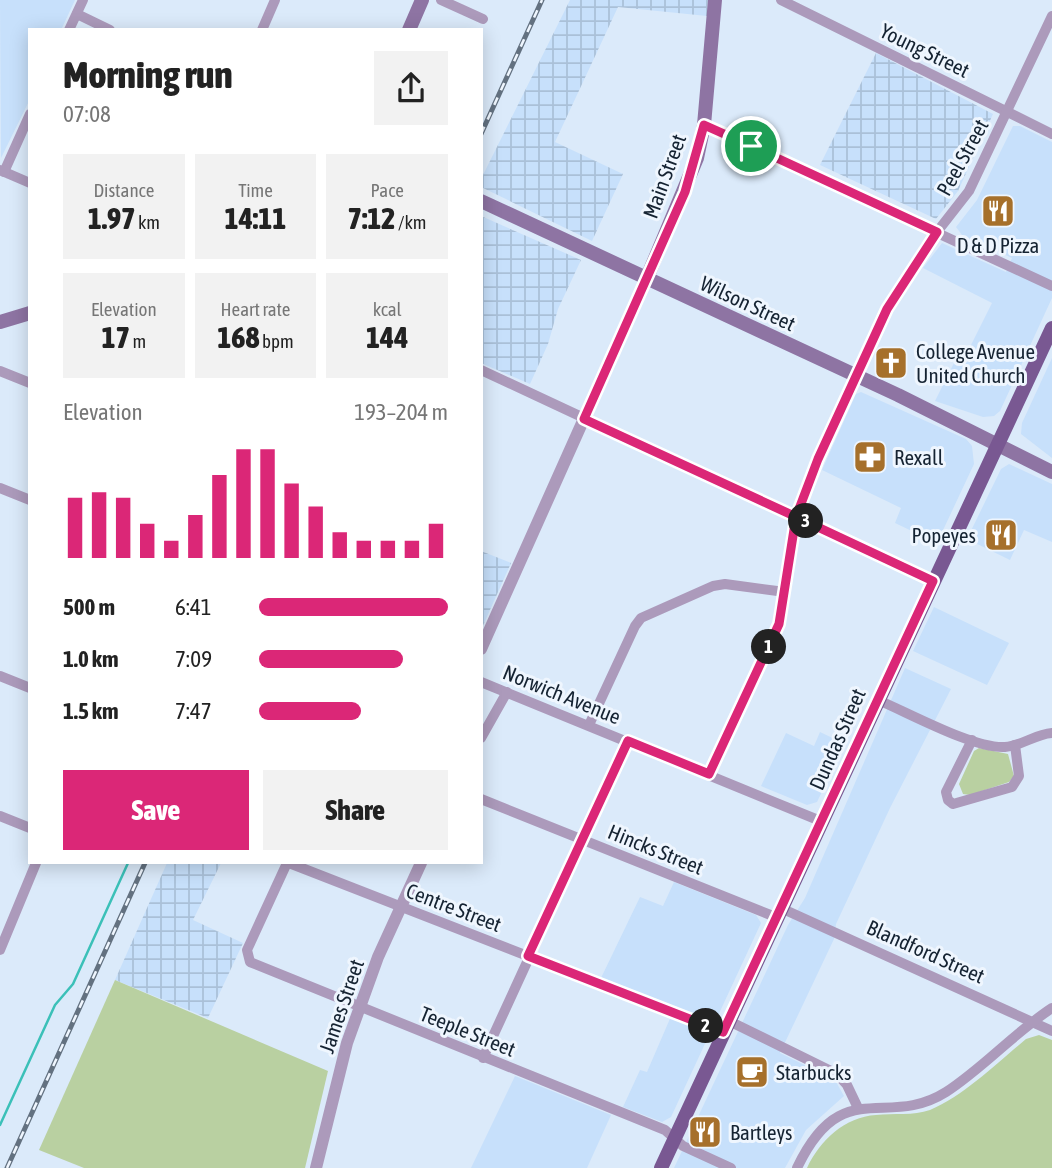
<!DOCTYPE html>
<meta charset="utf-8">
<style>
body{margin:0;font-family:"Asap Condensed",sans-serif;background:#f2f2f2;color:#222;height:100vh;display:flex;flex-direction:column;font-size:26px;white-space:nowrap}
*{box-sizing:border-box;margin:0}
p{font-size:23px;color:#767676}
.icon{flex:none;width:38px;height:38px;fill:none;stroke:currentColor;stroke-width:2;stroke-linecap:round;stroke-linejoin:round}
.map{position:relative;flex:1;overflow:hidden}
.side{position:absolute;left:28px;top:28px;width:455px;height:836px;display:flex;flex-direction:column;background:#fff;border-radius:0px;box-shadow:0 4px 18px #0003}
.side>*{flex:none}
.pin{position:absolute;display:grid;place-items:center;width:60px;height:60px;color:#fff;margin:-30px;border:4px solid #fff;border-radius:50%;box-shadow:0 2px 7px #0007}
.km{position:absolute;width:35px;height:35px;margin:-18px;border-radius:50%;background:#222;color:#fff;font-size:19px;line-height:35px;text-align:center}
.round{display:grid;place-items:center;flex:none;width:74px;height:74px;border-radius:0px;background:#f2f2f2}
.head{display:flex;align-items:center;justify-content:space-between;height:119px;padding:0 35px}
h1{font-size:38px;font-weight:800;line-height:52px}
.metrics{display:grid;grid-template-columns:repeat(3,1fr);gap:10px;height:119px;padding:7px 35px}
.metrics div{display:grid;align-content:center;border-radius:0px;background:#f2f2f2;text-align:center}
.metrics b{font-size:30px;font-weight:800}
.metrics small{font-size:19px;font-weight:400}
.metrics p{font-size:19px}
.chart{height:196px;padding:14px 35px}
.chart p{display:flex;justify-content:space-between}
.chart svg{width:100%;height:126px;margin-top:7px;stroke:#db2777;stroke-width:6}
.cta{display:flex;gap:14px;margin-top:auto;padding:14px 35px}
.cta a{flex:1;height:80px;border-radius:0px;background:#db2777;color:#fff;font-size:28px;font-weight:800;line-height:80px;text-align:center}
.cta a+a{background:#f2f2f2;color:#222}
ul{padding:0 35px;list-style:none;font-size:23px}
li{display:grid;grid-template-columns:112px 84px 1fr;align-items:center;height:52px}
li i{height:18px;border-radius:9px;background:#db2777}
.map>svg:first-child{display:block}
</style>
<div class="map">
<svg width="1052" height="1168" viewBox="0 0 1052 1168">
<defs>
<pattern id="industrial-grid" width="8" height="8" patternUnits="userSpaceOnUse" patternTransform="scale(1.75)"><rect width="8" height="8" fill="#c7e0fb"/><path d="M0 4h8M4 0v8" fill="none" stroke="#aac0d8"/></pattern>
</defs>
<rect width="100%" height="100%" fill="#dbeafa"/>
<g fill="#c7e0fb">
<polygon points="0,0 75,0 61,30 30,30 30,99 1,158"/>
<polygon points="1013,126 1020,126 1052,142 1052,298 1000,411 994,416 983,417 935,401 956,359 970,347 992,303 923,268 942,243 1006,272 1012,258 962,235 956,227 977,200"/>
<polygon points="1052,358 1052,458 1021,434 1022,423"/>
<polygon points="861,392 966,439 972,446 974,464 937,543 895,523 901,508 822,470 856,394"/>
<polygon points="1009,464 1052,484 1052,542 1024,530 1010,560 967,539 1001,469"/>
<polygon points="934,607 1009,643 987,685 913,651"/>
<polygon points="905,668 951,689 890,808 836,924 834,939 780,1053 835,1080 844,1096 806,1130 785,1168 674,1168 788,925 805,898"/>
<polygon points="820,732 845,744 817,802 807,805 761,786 786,733 814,746"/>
<polygon points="674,882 756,915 761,923 671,1117 662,1122 623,1107 640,1070 647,1072 675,1007 601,978 640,897 663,906"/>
<polygon points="515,1076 611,1115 587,1168 471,1168"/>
</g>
<g fill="url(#industrial-grid)">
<polygon points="570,0 708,0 707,16 618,7 555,142 623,174 592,241 481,187 481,179"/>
<polygon points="876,53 993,114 958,191 936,219 820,165"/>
<polygon points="481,216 581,260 558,309 548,344 530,384 481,363"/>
<polygon points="481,551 511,563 481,630"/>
<polygon points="167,863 221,863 193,920 243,943 208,1018 115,980"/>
</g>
<g fill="#b9d0a1">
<polygon points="979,748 1008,754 1014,776 1009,782 970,795 963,794 959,784 974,751"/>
<polygon points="115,980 328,1071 305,1168 84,1168 39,1150"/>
<path d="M1039 1035 1052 1040V1168H807C820 1140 845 1117 876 1115 894 1113 913 1116 930 1110 965 1095 997 1063 1026 1039Z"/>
</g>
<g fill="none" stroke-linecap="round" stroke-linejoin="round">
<polyline stroke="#3bc0b8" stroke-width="2.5" points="0,1125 55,1005 73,984 128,863"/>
<g stroke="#ac9abb" stroke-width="10">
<polyline points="441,0 483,19"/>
<polyline points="781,0 1052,134"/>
<polyline points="77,14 110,30"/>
<polyline points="69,30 83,0"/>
<polyline points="262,30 275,0"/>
<polyline points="704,125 1052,286"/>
<polyline points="0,170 30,183"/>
<polyline points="4,172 30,114"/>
<polyline points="481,370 933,581"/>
<polyline points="0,371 30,383"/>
<polyline points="0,488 30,500"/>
<polyline points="0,676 30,688"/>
<polyline points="481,682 823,822"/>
<path d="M878 700C909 713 974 749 1005 747 1022 746 1035 734 1052 733"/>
<polyline points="589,725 635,626 641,618 713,586 725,584 785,592"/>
<polyline points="481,738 507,692"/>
<polyline points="972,740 946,792 948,800 953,804 1012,787 1019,776 1015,745"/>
<polyline points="710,774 779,624 796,517 818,459 887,309 926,246 969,191 1052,16"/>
<polyline points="481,799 778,918"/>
<polyline points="0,816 30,828"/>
<polyline points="287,863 247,950 250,962 665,1130 683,1146 731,1168"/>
<polyline points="289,863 723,1032"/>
<polyline points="783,909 1052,1031"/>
<polyline points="0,950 36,863"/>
<polyline points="729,1021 837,1074 847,1085 858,1108"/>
<polyline points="483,1058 628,742"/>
<path d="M797 1168C842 1073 886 1130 946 1092 983 1068 1014 1033 1052 1008"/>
</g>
<g stroke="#ac9abb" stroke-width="12">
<polyline points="481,649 646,280"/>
<polyline points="316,1168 347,1043 378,957 421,863"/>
</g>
<g stroke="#8e74a3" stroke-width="14">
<polyline points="409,30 422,0"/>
<polyline points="481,201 898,395 1052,472"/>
<polyline points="646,280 697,158 704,125 715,0"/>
<polyline points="0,322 30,313"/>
</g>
<polyline stroke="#795892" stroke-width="14" points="661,1168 1052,328"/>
<defs>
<g id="rail">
<polyline points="481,134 542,0"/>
<polyline points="7,1168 145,863"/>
</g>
</defs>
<use href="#rail" stroke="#637180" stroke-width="5"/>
<use href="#rail" stroke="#eff6fe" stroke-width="2.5" stroke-dasharray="8" stroke-linecap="butt"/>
</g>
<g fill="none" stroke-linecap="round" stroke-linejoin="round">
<defs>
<path id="route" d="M751 146 937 232 887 309 818 459 796 517 779 624 709 774 628 741 528 956 723 1032 933 581C817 526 701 473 584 419L685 192 704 125 751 146"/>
</defs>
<use href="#route" stroke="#fff" stroke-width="14"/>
<use href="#route" stroke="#db2777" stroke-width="9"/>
</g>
<defs>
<symbol id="restaurant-square" viewBox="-11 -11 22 22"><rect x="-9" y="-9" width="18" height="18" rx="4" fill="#a6702b" stroke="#eff6fe"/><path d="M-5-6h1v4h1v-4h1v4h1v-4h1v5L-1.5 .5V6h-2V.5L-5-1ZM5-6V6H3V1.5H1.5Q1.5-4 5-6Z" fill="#fff"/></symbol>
<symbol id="church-square" viewBox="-11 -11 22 22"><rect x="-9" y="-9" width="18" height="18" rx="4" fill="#a6702b" stroke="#eff6fe"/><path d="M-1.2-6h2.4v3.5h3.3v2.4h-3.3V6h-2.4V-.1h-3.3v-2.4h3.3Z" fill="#fff"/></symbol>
<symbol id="pharmacy-square" viewBox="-11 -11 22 22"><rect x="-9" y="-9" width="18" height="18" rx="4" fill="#a6702b" stroke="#eff6fe"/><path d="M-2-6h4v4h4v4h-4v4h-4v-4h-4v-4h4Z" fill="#fff"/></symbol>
<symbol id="cafe-square" viewBox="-11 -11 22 22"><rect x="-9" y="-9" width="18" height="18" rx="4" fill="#a6702b" stroke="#eff6fe"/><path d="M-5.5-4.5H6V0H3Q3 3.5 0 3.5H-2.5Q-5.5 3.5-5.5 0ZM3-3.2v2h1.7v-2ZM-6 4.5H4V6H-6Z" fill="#fff"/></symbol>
</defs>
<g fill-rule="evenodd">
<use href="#restaurant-square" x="979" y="192" width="38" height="38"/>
<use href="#church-square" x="872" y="344" width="38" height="38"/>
<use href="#pharmacy-square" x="851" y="438" width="38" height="38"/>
<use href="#restaurant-square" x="982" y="516" width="38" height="38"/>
<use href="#cafe-square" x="733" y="1053" width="38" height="38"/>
<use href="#restaurant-square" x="686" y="1113" width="38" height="38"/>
</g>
<g text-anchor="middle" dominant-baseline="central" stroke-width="6" stroke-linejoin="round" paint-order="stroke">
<g font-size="21" fill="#152332" stroke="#eff6fe">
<text transform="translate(925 50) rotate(26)">Young Street</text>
<text transform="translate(962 157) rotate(-61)">Peel Street</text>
<text transform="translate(664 176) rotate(-70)">Main Street</text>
<text transform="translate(748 303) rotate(25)">Wilson Street</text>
<text transform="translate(562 694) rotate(22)">Norwich Avenue</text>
<text transform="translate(837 739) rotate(-66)">Dundas Street</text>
<text transform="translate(656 849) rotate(22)">Hincks Street</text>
<text transform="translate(454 907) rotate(21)">Centre Street</text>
<text transform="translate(926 951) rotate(24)">Blandford Street</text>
<text transform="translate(341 1006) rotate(-71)">James Street</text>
<text transform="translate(468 1031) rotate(22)">Teeple Street</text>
</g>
<g font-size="21" fill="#152332" stroke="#eff6fe" text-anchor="start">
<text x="998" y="245" text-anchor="middle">D &amp; D Pizza</text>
<text x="916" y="351">College Avenue<tspan x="916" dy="24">United Church</tspan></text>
<text x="894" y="457">Rexall</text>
<text x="976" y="535" text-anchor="end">Popeyes</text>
<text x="776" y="1072">Starbucks</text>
<text x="730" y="1132">Bartleys</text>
</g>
</g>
</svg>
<div class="pin" style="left:751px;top:146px;background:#1e9e55"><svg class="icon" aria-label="arrive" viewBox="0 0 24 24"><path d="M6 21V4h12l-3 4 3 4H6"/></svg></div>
<b class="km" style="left:769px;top:647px">1</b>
<b class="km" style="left:706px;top:1026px">2</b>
<b class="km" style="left:806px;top:521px">3</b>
<section class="side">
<div class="head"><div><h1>Morning run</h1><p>07:08</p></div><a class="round"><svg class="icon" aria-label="share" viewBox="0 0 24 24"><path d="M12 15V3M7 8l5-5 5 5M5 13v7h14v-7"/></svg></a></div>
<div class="metrics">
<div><p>Distance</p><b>1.97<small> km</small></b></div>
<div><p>Time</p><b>14:11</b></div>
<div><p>Pace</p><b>7:12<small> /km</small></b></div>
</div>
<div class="metrics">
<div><p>Elevation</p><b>17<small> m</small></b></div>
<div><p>Heart rate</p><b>168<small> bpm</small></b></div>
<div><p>kcal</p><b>144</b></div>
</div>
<div class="chart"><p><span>Elevation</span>193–204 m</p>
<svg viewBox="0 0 160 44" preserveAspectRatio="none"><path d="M5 44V23M15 44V21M25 44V23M35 44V32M45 44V38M55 44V29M65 44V15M75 44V6M85 44V6M95 44V18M105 44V26M115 44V35M125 44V38M135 44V38M145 44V38M155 44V32"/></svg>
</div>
<ul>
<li><b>500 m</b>6:41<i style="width:100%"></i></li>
<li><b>1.0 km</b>7:09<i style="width:76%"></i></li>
<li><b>1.5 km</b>7:47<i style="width:54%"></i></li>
</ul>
<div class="cta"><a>Save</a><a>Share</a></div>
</section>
</div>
